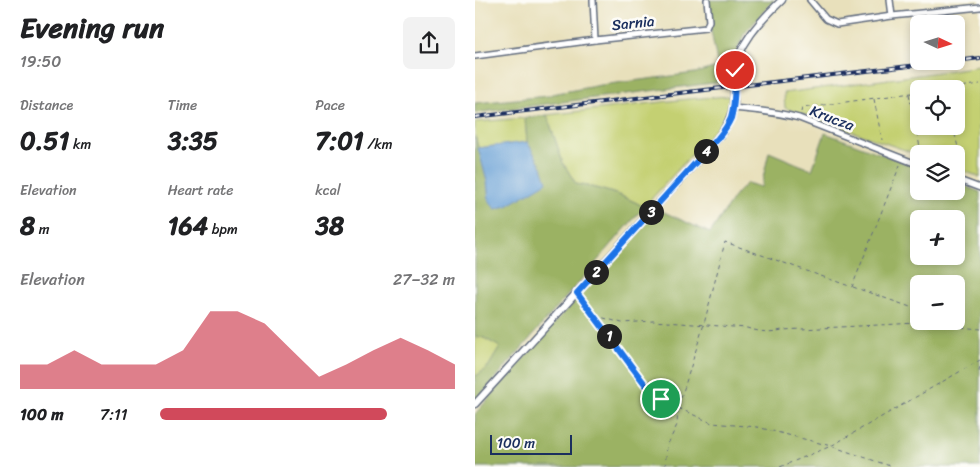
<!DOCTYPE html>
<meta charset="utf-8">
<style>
body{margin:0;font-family:Sriracha,sans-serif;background:#f2f2f2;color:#202124;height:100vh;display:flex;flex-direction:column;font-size:19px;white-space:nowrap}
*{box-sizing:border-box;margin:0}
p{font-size:16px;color:#757577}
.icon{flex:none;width:28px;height:28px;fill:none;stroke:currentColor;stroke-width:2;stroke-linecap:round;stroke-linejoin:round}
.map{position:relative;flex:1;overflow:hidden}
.side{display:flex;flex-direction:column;background:#fff;width:475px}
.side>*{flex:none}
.needle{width:32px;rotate:94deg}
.buttons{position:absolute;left:435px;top:15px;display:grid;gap:10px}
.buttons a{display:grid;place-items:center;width:55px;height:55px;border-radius:8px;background:#fff;box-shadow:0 2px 8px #0003;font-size:25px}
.scale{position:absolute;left:15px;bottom:12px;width:82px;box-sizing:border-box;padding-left:5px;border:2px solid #1b2f5e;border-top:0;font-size:14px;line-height:18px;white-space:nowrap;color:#1b2f5e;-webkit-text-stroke:4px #fdfcf7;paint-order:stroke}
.pin{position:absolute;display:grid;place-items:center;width:42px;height:42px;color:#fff;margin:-21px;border:2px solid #fff;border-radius:50%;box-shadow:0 1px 5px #0007}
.km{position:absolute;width:25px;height:25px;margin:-12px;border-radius:50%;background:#222;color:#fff;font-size:14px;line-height:25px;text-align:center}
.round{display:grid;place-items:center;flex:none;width:52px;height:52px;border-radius:8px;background:#f2f2f2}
.overview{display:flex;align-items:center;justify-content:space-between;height:85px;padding:0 20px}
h1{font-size:28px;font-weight:700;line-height:38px}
.metrics{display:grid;grid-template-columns:repeat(3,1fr);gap:8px;height:85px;padding:5px 20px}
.metrics div{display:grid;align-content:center}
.metrics b{font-size:25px;font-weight:700}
.metrics small{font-size:14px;font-weight:400}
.metrics p{font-size:14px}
.chart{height:140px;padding:10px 20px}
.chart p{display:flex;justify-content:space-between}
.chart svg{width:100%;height:90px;margin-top:5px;fill:#d1495b;opacity:.7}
ul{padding:0 20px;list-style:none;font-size:16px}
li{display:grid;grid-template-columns:80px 60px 1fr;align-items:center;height:38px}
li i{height:12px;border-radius:6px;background:#d1495b}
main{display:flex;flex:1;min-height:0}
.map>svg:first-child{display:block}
</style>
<main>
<section class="side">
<div class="overview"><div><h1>Evening run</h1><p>19:50</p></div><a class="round"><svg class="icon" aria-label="share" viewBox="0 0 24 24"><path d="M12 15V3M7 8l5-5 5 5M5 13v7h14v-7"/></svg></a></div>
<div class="metrics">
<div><p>Distance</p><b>0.51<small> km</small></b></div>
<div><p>Time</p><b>3:35</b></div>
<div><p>Pace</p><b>7:01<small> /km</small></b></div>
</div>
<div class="metrics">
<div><p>Elevation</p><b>8<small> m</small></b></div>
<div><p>Heart rate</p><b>164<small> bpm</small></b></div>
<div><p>kcal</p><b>38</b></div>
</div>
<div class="chart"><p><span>Elevation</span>27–32 m</p>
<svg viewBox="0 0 160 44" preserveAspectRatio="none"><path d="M0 44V32L10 32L20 25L30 32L40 32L50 32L60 25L70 6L80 6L90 12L100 25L110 38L120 32L130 25L140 19L150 25L160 32V44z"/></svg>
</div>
<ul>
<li><b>100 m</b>7:11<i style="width:77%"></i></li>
</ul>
</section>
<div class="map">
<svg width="505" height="467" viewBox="0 0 505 467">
<rect width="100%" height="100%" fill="#fdfcf7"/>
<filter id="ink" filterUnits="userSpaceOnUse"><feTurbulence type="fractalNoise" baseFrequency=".02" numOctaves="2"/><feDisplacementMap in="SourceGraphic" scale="10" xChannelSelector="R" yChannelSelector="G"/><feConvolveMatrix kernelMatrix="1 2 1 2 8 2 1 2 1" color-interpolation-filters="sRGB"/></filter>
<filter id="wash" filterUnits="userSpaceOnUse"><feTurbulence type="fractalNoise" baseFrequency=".0096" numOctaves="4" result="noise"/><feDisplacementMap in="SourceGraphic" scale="20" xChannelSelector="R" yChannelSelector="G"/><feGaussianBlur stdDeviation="1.12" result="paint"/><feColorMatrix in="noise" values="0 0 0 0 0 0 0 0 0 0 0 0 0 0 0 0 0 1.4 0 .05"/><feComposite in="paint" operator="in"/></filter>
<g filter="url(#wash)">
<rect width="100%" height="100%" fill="#e8e0bb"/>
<g fill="#c4d072" stroke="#708068" fill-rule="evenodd">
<path d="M505 66V177L481 168V154L444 155 310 108 309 93 422 78ZM444 89H481V126H444Z"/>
<path d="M254 96V109L247 121 169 207C149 195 124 188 101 184L88 163 72 115 213 99Z"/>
<polygon points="50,118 52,142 3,148 0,135 0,122"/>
<polygon points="0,336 9,338 26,347 13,367 0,377"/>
</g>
<g fill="#9bb264" stroke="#5b7061" fill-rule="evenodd">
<polygon points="232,0 299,0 269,34 255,69 254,81 0,113 0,103 73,96 77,94 126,85 220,73 243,67 234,21"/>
<path d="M72 115 88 163 101 184C124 188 149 195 169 207L0 402V377L13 367 25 347 9 338 0 336V135L12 181 14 200 67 167 52 142 50 118Z"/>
<path d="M350 133 444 168V191H481V183L505 192V467H0V414L180 208 235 233 261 194 272 183 286 187 294 152 337 170ZM444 219H481V256H444ZM444 284H481V321H444Z"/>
</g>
<polygon fill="#669fd5" stroke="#40679a" points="52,142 67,167 72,182 32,206 20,209 14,200 12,181 3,148"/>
</g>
<g filter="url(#ink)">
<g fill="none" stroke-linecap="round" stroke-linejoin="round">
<defs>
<g id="minor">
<polyline points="118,0 120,40"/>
<polyline points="335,0 351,19 362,24 417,16 505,7"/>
<polyline points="415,0 417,16"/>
<polyline points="0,56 120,40 231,28 234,21 232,0"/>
<path d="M258 108C281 110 302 112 324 118L444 165"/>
<polyline points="481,179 505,188"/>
</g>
<g id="tertiary">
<path d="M259 76C261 46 286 20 307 0"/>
<path d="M0 404 243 138C252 127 257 117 259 103"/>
</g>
</defs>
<use href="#minor" stroke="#636d7f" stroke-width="8"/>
<use href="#tertiary" stroke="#636d7f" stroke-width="9"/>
<g stroke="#636d7f" stroke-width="1" stroke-dasharray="4 4" stroke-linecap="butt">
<polyline points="472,89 505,84"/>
<polyline points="434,94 446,152"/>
<polyline points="399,99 407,140"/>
<polyline points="326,112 327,108 444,92"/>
<polyline points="478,126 488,169 486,176"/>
<polyline points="378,287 444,310"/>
<path d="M105 298 118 315 147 323 178 321 272 328C284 332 295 333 307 330L442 323 505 329"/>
<polyline points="118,315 177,392 187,399 203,408 237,423 282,427 356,446 418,467"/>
<polyline points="476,321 483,326"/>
<polyline points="505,367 504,370 505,372"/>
<polyline points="190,467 192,446 202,425 203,408 229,324 250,242 377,287 425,165"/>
<polyline points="305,467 356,446 505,360"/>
</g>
<use href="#minor" stroke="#fff" stroke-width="5"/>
<use href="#tertiary" stroke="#fff" stroke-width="6"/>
<defs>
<g id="rail">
<polyline points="481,61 505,58"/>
<polyline points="0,117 477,61"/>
</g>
</defs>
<use href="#rail" stroke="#1b2f5e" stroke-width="4"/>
<use href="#rail" stroke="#fdfcf7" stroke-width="2" stroke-dasharray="5.5" stroke-linecap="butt"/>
<defs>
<polyline id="tertiary-bridge" points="259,103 259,76"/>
</defs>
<use href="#tertiary-bridge" stroke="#636d7f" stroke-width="9" stroke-linecap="butt"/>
<use href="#tertiary-bridge" stroke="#fff" stroke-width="6"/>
</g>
</g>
<g fill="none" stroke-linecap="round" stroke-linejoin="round" filter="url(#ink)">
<defs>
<path id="route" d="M186 399 176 392 157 367 102 293 243 138C248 132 253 125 256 118 261 102 259 85 260 70"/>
</defs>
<use href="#route" stroke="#fff" stroke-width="10"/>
<use href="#route" stroke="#1a73e8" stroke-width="6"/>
</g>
<g text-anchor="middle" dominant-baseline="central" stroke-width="5" stroke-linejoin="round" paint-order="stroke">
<g font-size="15" fill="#1b2f5e" stroke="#fdfcf7">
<text transform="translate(158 23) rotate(-6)">Sarnia</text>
<text transform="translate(357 118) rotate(21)">Krucza</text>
</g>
</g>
</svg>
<div class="buttons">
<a><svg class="needle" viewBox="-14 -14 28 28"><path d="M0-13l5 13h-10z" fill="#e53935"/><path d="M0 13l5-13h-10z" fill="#757577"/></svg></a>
<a><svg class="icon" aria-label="locate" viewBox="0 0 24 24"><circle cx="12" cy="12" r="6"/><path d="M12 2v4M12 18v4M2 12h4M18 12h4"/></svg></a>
<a><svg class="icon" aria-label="layers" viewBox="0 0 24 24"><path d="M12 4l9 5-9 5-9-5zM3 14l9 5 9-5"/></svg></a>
<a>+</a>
<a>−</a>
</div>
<div class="scale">100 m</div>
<div class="pin" style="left:186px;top:399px;background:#1e9e55"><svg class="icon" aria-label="arrive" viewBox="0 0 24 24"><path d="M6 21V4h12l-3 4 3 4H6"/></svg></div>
<div class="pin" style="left:260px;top:70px;background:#d93025"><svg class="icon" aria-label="check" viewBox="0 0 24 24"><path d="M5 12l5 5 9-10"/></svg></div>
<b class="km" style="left:134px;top:336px">1</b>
<b class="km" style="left:121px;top:272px">2</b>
<b class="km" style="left:176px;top:212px">3</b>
<b class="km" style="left:231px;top:151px">4</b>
</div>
</main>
